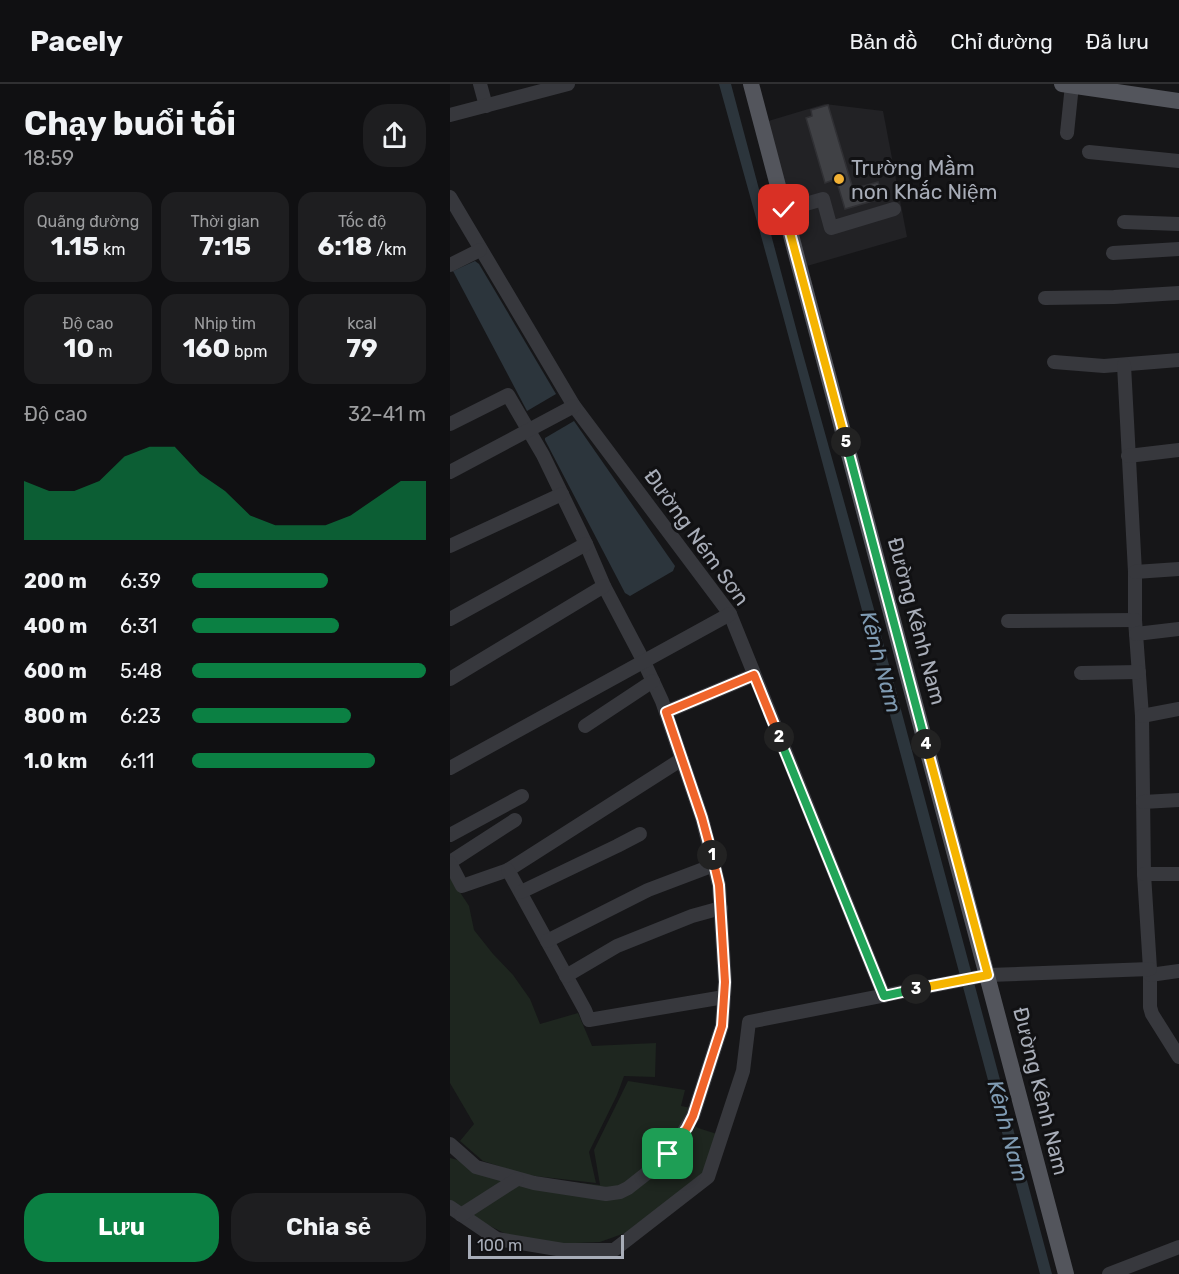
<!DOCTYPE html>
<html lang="vi">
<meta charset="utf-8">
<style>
body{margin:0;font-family:Rubik,sans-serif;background:#1e1e20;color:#f1f3f6;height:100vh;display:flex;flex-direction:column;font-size:22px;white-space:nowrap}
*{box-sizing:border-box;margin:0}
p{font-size:20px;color:#9c9d9f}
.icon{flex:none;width:33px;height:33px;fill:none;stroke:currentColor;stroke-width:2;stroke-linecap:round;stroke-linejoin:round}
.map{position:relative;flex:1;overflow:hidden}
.sheet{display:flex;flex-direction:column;background:#101012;width:450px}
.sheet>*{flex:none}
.scale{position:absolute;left:18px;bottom:15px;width:156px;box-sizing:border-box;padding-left:6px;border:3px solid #a8adb8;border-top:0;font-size:16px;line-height:21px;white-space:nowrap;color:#a8adb8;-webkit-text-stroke:4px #111113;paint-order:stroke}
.pin{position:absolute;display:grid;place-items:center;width:51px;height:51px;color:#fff;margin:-26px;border-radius:12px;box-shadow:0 3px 9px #0006}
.km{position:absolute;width:30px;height:30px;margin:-15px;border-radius:50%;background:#222;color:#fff;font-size:16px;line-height:30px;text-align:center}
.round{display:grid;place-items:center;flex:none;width:63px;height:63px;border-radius:24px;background:#1e1e20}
.summary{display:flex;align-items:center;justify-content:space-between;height:102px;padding:0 24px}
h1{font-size:33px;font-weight:700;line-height:45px}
.metrics{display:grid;grid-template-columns:repeat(3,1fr);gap:9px;height:102px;padding:6px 24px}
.metrics div{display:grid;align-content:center;border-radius:15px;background:#1e1e20;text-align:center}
.metrics b{font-size:26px;font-weight:700}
.metrics small{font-size:16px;font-weight:400}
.metrics p{font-size:16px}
.chart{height:168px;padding:12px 24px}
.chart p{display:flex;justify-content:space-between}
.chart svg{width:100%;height:108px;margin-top:6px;fill:#0b8043;opacity:.7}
.action{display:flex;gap:12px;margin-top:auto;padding:12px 24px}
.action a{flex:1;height:69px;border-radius:24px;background:#0b8043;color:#fff;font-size:24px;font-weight:700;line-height:69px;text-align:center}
.action a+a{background:#1e1e20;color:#f1f3f6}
ul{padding:0 24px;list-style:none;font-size:20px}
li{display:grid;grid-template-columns:96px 72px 1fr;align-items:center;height:45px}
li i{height:15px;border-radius:8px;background:#0b8043}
header{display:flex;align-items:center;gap:36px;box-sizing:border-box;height:84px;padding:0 30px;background:#101012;border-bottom:2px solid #303032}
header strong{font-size:28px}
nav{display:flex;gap:33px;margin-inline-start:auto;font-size:21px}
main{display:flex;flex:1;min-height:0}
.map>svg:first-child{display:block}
</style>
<header>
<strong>Pacely</strong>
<nav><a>Bản đồ</a><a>Chỉ đường</a><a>Đã lưu</a></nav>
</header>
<main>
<section class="sheet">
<div class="summary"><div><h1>Chạy buổi tối</h1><p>18:59</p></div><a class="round"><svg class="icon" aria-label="share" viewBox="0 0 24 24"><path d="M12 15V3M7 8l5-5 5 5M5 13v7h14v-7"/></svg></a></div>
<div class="metrics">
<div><p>Quãng đường</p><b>1.15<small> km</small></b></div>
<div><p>Thời gian</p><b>7:15</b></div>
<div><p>Tốc độ</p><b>6:18<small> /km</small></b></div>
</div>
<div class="metrics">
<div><p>Độ cao</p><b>10<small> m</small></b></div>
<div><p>Nhịp tim</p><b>160<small> bpm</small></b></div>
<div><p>kcal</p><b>79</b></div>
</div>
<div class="chart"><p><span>Độ cao</span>32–41 m</p>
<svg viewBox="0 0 160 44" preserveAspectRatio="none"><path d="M0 44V20L10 24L20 24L30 20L40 10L50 6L60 6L70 17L80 24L90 34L100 38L110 38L120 38L130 34L140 27L150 20L160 20V44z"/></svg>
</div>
<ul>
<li><b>200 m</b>6:39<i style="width:58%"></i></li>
<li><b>400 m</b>6:31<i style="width:63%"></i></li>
<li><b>600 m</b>5:48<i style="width:100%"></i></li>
<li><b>800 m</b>6:23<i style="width:68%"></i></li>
<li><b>1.0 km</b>6:11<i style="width:78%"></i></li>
</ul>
<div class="action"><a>Lưu</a><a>Chia sẻ</a></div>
</section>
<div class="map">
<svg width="729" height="1190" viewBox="0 0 729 1190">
<rect width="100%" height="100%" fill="#161618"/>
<polygon fill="#222225" points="375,20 433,27 457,153 357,182 315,38"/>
<g fill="#1e261f">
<polygon points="0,793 19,822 24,846 43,870 63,891 80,915 90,940 128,929 142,962 206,959 205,993 174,992 167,1011 139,1068 146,1099 76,1091 33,1077 10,1057 24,1040 0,999"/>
<polygon points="178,997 235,1006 231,1022 241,1024 236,1035 248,1044 267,1050 254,1089 175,1149 150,1158 102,1160 58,1151 36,1140 0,1118 0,1074 74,1093 150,1101 144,1066"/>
</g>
<g fill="#2c353c">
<polygon points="269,0 281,0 351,263 427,536 602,1190 590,1190 332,228"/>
<polygon points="25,177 29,180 106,310 77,327 3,187"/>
<polygon points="124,337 225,482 223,487 180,512 175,509 95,356 95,354"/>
</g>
<polygon fill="#404145" stroke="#303034" stroke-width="1.5" points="378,21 403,105 428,98 433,114 395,125 386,95 375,99 356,34 362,32 361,26"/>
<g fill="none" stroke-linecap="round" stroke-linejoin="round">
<g stroke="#37383d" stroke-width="14">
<polyline points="30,0 36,22"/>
<polyline points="0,31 118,0"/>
<polyline points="617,49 622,1"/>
<polyline points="639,68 729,77"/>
<polyline points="0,113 124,322 280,530 434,912"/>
<polyline points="335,126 373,115 381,144 444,125"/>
<polyline points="674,138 729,140"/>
<polyline points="663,169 729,165"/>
<polyline points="0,181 30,166"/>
<polyline points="595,214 664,213 729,209"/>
<polyline points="604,278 654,282 729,276"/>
<polyline points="674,281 685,488 685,536 692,632 694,790 700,885 700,923 702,930 729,973"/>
<polyline points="0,340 58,311 93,371 136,460 154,502 194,578 212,617 252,734 269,801 275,898 272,942 243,1032 228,1057 206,1082 178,1104 170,1108 156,1110 84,1099 26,1083 0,1060"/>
<polyline points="678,372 729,366"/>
<polyline points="0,388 124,322"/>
<polyline points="0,462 112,410"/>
<polyline points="685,488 729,485"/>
<polyline points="0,535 136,460"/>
<polyline points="558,537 685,536"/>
<polyline points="686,550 729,545"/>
<polyline points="631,589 689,588"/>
<polyline points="0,595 154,502"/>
<polyline points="216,628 304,591"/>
<polyline points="692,632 729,625"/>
<polyline points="135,642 203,597"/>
<polyline points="0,684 280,530"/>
<polyline points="693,718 729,716"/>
<polyline points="0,751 72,712"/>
<polyline points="0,778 65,736"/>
<polyline points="0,779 12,802 58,786 232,675"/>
<polyline points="58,786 135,926 139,936 274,913"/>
<polyline points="694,790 729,790"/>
<polyline points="71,808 167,762 190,750"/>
<polyline points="97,857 198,806 264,781"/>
<polyline points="700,891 729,887"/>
<polyline points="116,892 167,862 242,832 271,824"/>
<polyline points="0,1123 47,1155 113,1166 164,1166 258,1093 293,987 299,938 538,891 700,885"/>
<polyline points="11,1131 67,1095"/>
<polyline points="659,1190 729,1163"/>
</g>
<g stroke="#53555c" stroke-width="16">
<polyline points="301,0 616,1190"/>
<polyline points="612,0 729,17"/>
</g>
</g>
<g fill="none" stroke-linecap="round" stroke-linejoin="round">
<defs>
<polyline id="split-1" points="218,1070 237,1044 243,1032 272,942 275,898 269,801 262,771"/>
<polyline id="split-2" points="262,771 252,734 216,628 304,591 329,653"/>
<polyline id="split-3" points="329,653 434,912 466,905"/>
<polyline id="split-4" points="466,905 538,891 476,660"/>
<polyline id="split-5" points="396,358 476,660"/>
<polyline id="split-6" points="334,126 396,358"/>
</defs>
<use href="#split-1" stroke="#fff" stroke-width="12"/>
<use href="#split-2" stroke="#fff" stroke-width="12"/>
<use href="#split-3" stroke="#fff" stroke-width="12"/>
<use href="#split-4" stroke="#fff" stroke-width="12"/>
<use href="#split-5" stroke="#fff" stroke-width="12"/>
<use href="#split-6" stroke="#fff" stroke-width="12"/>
<use href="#split-1" stroke="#f0652b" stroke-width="8"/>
<use href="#split-2" stroke="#f0652b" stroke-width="8"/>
<use href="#split-3" stroke="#22a559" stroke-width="8"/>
<use href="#split-4" stroke="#f5b400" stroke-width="8"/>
<use href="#split-5" stroke="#22a559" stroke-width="8"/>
<use href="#split-6" stroke="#f5b400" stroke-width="8"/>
</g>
<circle fill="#f2b134" stroke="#111113" stroke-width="2" cx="389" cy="95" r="6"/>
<g text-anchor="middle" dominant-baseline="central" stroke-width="6" stroke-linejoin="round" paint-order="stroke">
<g font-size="21" fill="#a8adb8" stroke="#111113" text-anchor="start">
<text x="401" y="83">Trường Mầm<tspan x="401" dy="24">non Khắc Niệm</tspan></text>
</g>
<g font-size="21" fill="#a8adb8" stroke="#111113">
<text transform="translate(247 453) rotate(54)">Đường Ném Sơn</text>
<text transform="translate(467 537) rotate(75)">Đường Kênh Nam</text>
<text transform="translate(591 1007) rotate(76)">Đường Kênh Nam</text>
</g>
<g font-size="22" font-style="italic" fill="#7f9bb3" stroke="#111113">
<text transform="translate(431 578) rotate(75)">Kênh Nam</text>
<text transform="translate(558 1047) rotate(75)">Kênh Nam</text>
</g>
</g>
</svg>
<div class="scale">100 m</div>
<div class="pin" style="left:218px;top:1070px;background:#1e9e55"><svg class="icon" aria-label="arrive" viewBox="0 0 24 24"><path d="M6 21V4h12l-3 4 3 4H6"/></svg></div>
<div class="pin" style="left:334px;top:126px;background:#d93025"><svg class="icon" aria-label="check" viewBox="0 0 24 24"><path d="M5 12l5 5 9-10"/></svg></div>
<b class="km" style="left:262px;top:771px">1</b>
<b class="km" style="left:329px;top:653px">2</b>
<b class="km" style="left:466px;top:905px">3</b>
<b class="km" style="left:476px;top:660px">4</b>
<b class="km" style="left:396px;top:358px">5</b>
</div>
</main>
